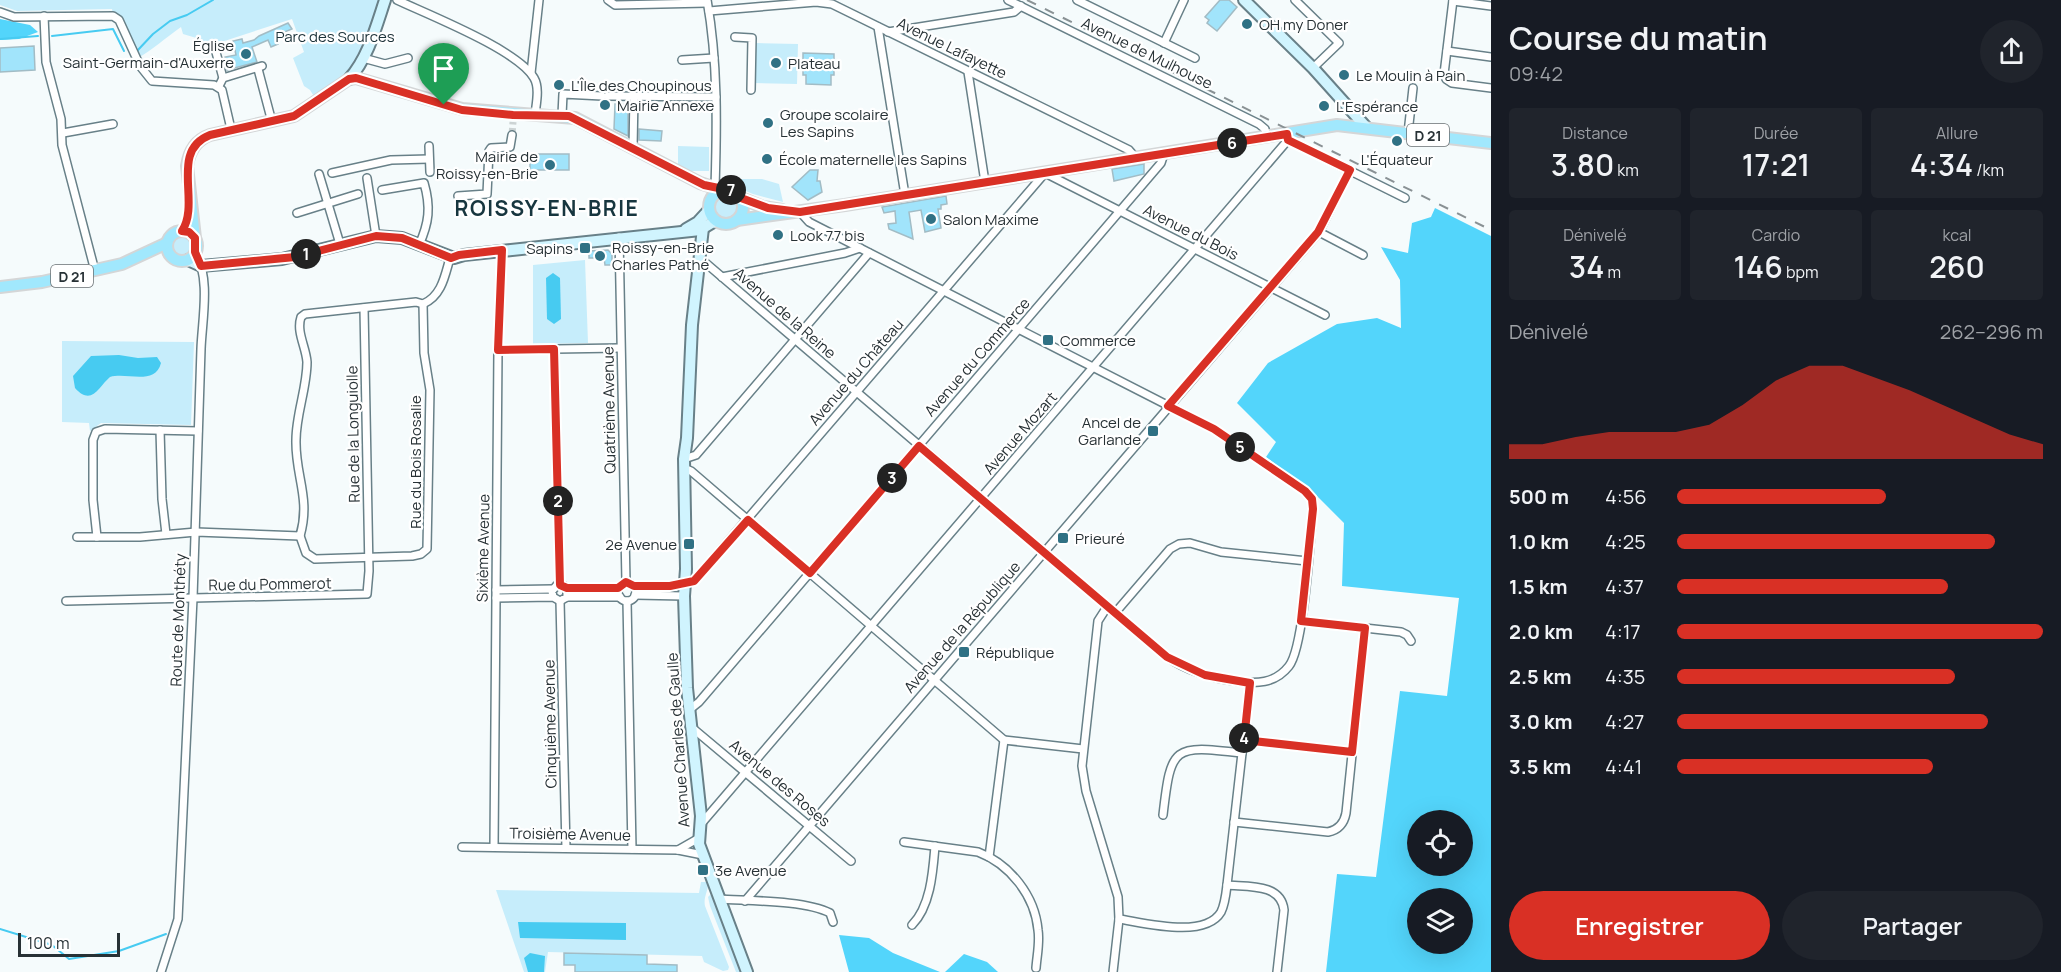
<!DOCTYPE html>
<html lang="fr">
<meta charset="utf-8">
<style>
body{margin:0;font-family:Manrope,sans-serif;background:#20242c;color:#f1f3f6;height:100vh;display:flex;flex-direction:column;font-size:22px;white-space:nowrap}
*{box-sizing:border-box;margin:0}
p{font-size:20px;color:#9ea1a6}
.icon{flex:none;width:33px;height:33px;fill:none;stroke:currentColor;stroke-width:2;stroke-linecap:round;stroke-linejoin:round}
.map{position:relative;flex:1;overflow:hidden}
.side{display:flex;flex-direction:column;background:#171b24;width:570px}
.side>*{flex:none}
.controls{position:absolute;left:1407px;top:810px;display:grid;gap:12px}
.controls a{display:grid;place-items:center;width:66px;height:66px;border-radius:50%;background:#171b24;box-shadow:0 6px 24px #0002;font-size:30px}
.scale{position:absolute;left:18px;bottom:15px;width:102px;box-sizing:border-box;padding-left:6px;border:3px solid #273135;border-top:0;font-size:16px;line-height:21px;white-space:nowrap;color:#273135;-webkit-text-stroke:4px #fff;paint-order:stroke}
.pin{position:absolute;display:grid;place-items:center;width:51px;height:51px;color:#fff;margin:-62px -26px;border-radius:50% 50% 50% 0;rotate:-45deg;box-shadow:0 0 6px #0007}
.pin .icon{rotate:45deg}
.km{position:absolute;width:30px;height:30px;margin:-15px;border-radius:50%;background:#222;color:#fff;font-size:16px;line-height:30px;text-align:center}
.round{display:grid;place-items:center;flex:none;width:63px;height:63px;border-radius:32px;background:#20242c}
.headline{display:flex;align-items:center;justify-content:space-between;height:102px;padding:0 18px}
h1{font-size:33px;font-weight:600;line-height:45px}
.metrics{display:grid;grid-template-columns:repeat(3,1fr);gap:9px;height:102px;padding:6px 18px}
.metrics div{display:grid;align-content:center;border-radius:6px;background:#20242c;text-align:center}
.metrics b{font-size:30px;font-weight:600}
.metrics small{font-size:16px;font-weight:400}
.metrics p{font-size:16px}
.chart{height:168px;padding:12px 18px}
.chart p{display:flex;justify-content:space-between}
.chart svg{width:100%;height:108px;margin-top:6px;fill:#d93025;opacity:.7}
.cta{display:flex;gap:12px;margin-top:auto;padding:12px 18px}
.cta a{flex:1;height:69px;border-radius:36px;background:#d93025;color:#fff;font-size:24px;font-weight:600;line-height:69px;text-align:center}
.cta a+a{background:#20242c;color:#f1f3f6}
ul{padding:0 18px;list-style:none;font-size:20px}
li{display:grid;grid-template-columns:96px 72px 1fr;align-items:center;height:45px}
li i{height:15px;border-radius:8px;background:#d93025}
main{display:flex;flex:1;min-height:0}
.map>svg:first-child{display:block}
</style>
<main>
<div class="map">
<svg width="1491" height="972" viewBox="0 0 1491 972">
<rect width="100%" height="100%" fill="#f5fbfc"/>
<g fill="#c6edfb">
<path d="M0 0H385L358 69 315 98 310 90 304 86 293 58 304 52 292 19 206 47 203 40 183 34 181 27C165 38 153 50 136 59L113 16 112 9 17 11 0 5Z"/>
<polygon points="755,43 798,44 797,84 754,83"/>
<polygon points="678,146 709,147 709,171 689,171 678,166"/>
<polygon points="736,179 762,179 779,184 783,202 753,194 736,187"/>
<circle cx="726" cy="207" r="14"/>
<circle cx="182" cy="246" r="11"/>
<polygon points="585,260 588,343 533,344 533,265"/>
<polygon points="62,341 194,342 191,425 101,423 90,431 89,423 62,422"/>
<path d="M701 882H708C709 890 703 897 705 906L729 967 728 970 723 971 704 962 702 956 548 952 545 972H524L496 890 699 893Z"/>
<polygon points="713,892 744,972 736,972 710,906 708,897"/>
</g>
<g fill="#53d5fb" fill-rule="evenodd">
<polygon points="0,19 30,25 38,32 19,39 0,40"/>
<path d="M1435 208 1491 236V972H1326L1337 874 1376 877 1400 691 1447 696 1459 598 1342 586 1344 523 1314 493 1266 457 1276 442 1237 403 1268 363 1337 324 1377 318 1401 328 1400 280 1381 247 1408 253 1412 223 1431 217ZM1462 820V866H1418V820ZM1462 898V944H1418V898Z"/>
<polygon points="839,935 869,938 893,953 940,972 849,972"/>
<polygon points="964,954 987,962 998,972 945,972"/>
</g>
<g fill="#47cbf1">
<polygon points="553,273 560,278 561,319 554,324 547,319 546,278"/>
<path d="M119 355 138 358 157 357 161 363C155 386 127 372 110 377 99 386 92 407 75 388L73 376 91 356Z"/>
<polygon points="518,922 626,923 626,940 520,938"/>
<polygon points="530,953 545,956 544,972 528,972 524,958"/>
</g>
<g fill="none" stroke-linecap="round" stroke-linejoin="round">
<g stroke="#47cbf1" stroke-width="2">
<polyline points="52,36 113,29 124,51"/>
<polyline points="0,39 38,36"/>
<polyline points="137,51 153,34 170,21 187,15 213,0"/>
<polyline points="0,929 52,945 69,959 119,951 166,934"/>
</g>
</g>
<g fill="#a1e4fb" stroke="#a2bcc5" stroke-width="1.5">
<polygon points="1220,0 1229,0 1237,7 1217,31 1207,23 1209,20 1205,17"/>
<polygon points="288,23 292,29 275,36 278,44 271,47 268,40 252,47 257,62 227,70 225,57 236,55 233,41 242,39 243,43 254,40 259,36"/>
<polygon points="34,46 35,70 0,72 0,48"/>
<polygon points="803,53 834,54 834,75 831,75 831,85 806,84 806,75 803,75"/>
<polygon points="615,104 628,105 628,136 614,129"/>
<polygon points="639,129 662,131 661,141 639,140"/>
<polygon points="523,154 569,154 569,170 530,170 530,159"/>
<polygon points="1144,164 1144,174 1114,181 1112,169"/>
<polygon points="810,170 818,170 817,181 820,181 822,192 808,200 792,187"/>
<polygon points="946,196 947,204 941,205 941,209 938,209 941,228 925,232 921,210 909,212 913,239 889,229 888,224 896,223 895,211 884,213 882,207"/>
<polygon points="608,250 612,254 612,265 605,265 604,258 589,258 589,251"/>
<polygon points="564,953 647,955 647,964 677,965 677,972 575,972 575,965 564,965"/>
</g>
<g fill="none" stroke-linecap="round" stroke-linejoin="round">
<polyline stroke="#ccd3d4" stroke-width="7" stroke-dasharray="7 3.5" stroke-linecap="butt" points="512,135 513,122"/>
<defs>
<g id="street">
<path d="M397 0C429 15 518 50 534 78 540 88 536 104 535 115"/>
<polyline points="608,0 615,5 707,3"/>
<path d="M707 0C718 62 717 125 715 188"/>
<polyline points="1008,0 1259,124 1265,129 1267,137"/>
<polyline points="1077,0 1195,58"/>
<polyline points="1295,0 1339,43 1313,68"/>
<polyline points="1453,0 1444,74 1446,79 1452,83 1491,88"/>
<polyline points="1453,1 1491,6"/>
<polyline points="709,11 816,2 832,4 1129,150 1136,158"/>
<polyline points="0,12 14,17 113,16 119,20 140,66 152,81 214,85 222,90 231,129"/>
<polyline points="44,16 46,62 61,119 62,145 95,271"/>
<polyline points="878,27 905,195"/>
<polyline points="888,32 1014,12 1021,6"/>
<polyline points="735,37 752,38 751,90"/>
<polyline points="1164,43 1184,0"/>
<polyline points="214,45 223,78"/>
<polyline points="1447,51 1491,57"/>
<polyline points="363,58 385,64 408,58"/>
<polyline points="682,60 714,58"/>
<polyline points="258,69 272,122"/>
<polyline points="968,72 985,182"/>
<polyline points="531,73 539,0"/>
<polyline points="219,86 223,78 262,66"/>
<polyline points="608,96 716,97"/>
<polyline points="562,115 563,94 602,96"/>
<polyline points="63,133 113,124"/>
<polyline points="1408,133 1413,88"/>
<polyline points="1288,140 1405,198"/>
<polyline points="429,146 430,172"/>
<polyline points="633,148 634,96"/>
<polyline points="332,173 391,160 429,159"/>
<polyline points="319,174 340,244"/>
<polyline points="367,178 376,236"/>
<path d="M382 190 424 183C431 207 429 223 419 245"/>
<polyline points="458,196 487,194 489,151 491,148 510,147 512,135"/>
<polyline points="297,213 358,194"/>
<polyline points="1319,232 1363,255"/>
<polyline points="619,237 626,582"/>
<path d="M701 259 1167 657C1188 671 1211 678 1235 681 1256 684 1275 684 1289 666 1304 647 1310 539 1313 509L1312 499 1308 493 1214 429 809 222 800 212"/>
<polyline points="722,277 845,253 860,248"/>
<polyline points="554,349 560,584"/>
<polyline points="498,350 620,348"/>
<polyline points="160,430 162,499 166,534"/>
<polyline points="684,459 696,455 869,253"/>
<polyline points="684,468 691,471 1004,740 1083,749"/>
<polyline points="300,536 306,553 315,559 412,556 421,554 427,549 430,390 424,353 423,304"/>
<path d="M77 537H140L196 532 300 536C311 498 295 476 296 440 296 414 307 388 307 362 306 347 296 332 301 317L305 314 416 302 423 304C442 296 445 275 450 258"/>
<polyline points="97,537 93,500 93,440 96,432 105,429 198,431"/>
<circle cx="627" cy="592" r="9"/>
<polyline points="634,587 670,586 694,581 1045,173 1325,315"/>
<polyline points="567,588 618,588"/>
<polyline points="496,590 553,589"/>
<polyline points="635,595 684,596"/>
<polyline points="567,597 620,597"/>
<polyline points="496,598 553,597 560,601 567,597 567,588 563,585 557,585 552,591 553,597"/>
<polyline points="66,601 367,594 369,571 364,308"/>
<polyline points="560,601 566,848"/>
<polyline points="627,601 632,849"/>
<polyline points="1107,607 1098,621 1082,766 1086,791 1118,897 1119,919 1113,972"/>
<polyline points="1115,613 1170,549 1179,544 1190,543 1221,552 1307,561"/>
<polyline points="1301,621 1401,632 1407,635 1411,641"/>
<polyline points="689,710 699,702 1161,163 1164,154"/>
<polyline points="690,726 851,861"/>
<polyline points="1244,740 1352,752"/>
<path d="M1163 815C1171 745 1173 745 1242 753"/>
<path d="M1234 822 1328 832C1338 830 1344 824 1346 813L1365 628"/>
<polyline points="701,824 1288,140"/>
<path d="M904 842 978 852C1010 864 1035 896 1038 930 1040 942 1037 955 1036 968"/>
<polyline points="462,847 678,850 703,855"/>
<polyline points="494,847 498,350 502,251"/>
<polyline points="678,850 699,838"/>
<polyline points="989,857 1004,740"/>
<path d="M1227 885C1247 887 1281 883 1284 910L1277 972"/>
<path d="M719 899C748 901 805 900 830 913L833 922"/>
<polyline points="745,901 1319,232 1350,170"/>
<path d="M1119 919C1145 923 1205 939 1221 912 1225 904 1226 894 1227 885L1250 683"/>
<path d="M912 925C931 906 933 870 935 846"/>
<path d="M161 972 178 919 193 598 201 349C202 320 211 278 195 252"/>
</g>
<g id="secondary">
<polyline points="1244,0 1313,68 1366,127"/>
<path d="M349 79C368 58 376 27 385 0"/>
<polyline points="703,228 692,325 687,438 684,459 686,569 684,596 687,688 701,816 699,844 747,972"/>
<polyline points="686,229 698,222 709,210"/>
<polyline points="188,260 201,266 282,259 376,236 402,238 454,258 464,255 691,231 700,230 715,221"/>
</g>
<g id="primary">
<circle cx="726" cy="207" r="17"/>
<polyline points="741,198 763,207 782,210"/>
<polyline points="737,220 845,205 1337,125 1491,143"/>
<circle cx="182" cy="246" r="15"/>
<path d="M195 238 187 166C189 152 196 140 210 135L294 116 349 79 356 78 462 109 575 118 700 183 721 190"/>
<polyline points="0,287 42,282 122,264 167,243"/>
</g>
</defs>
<use href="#street" stroke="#688088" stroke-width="10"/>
<use href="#secondary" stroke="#688088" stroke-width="14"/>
<use href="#primary" stroke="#d4d6d7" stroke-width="14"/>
<use href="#street" stroke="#fff" stroke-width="7"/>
<use href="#secondary" stroke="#d0f4fe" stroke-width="10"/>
<use href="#primary" stroke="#a1e8fd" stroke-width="10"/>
<polyline stroke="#899194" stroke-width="2" stroke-dasharray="10 10" stroke-linecap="butt" points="1027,0 1491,230"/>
</g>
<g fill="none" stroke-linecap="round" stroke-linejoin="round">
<defs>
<path id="route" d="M356 78 462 110 513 115 569 116 704 185 733 191 741 198 768 208 800 212 1287 134 1288 140 1350 170 1318 232 1168 406 1214 429 1305 491 1312 499 1313 509 1301 621 1365 628 1352 752 1244 740 1250 683 1205 675 1167 657 919 446 810 573 748 520 694 581 670 586H634L626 582 618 588H567L560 585 554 349 498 350 502 250 459 255 451 258 402 238 376 236 295 257 201 266 195 252V238L189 232 182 231C201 202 169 151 210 135L294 116 349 79Z"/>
</defs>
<use href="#route" stroke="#fff" stroke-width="12"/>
<use href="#route" stroke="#d93025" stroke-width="8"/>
</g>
<g fill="#307184" stroke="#fff" stroke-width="2">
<circle cx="1247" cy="24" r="6"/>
<circle cx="246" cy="54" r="6"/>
<circle cx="776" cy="63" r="6"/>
<circle cx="1344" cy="75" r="6"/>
<circle cx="559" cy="85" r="6"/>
<circle cx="605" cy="105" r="6"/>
<circle cx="1324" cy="106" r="6"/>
<circle cx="768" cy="123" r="6"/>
<circle cx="1397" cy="141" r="6"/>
<circle cx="767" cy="159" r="6"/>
<circle cx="550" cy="165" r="6"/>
<circle cx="931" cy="219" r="6"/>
<circle cx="778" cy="235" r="6"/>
<rect x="579" y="242" width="12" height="12" rx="3"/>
<circle cx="600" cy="256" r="6"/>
<rect x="1042" y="334" width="12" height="12" rx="3"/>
<rect x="1147" y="425" width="12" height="12" rx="3"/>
<rect x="1057" y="532" width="12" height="12" rx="3"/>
<rect x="683" y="538" width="12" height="12" rx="3"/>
<rect x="958" y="646" width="12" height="12" rx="3"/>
<rect x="697" y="864" width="12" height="12" rx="3"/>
</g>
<g text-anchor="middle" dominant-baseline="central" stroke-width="4.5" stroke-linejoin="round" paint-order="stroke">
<g fill="#fff" stroke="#686f72" stroke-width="1.5">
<rect x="1407" y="124" width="42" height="22" rx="4.5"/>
<rect x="51" y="265" width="42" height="22" rx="4.5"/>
</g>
<g font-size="14" font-weight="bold" fill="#273135">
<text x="1428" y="135">D 21</text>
<text x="72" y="276">D 21</text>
</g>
<g font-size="15" fill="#273135" stroke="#fff" text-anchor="start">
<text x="1259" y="24">OH my Doner</text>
<text x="234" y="45" text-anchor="end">Église<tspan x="234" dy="17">Saint-Germain-d'Auxerre</tspan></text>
<text x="788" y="63">Plateau</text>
<text x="1356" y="75">Le Moulin à Pain</text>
<text x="571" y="85">L'Île des Choupinous</text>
<text x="617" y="105">Mairie Annexe</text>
<text x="1336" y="106">L'Espérance</text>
<text x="780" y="114">Groupe scolaire<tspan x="780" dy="17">Les Sapins</tspan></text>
<text x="538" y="156" text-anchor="end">Mairie de<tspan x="538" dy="17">Roissy-en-Brie</tspan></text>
<text x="779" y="159">École maternelle les Sapins</text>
<text x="1397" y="159" text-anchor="middle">L'Équateur</text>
<text x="943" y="219">Salon Maxime</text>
<text x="790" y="235">Look 77 bis</text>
<text x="612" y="247">Roissy-en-Brie<tspan x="612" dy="17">Charles Pathé</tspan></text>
<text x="573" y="248" text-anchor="end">Sapins</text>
<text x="1060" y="340">Commerce</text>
<text x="1141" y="422" text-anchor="end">Ancel de<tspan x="1141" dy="17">Garlande</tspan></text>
<text x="1075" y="538">Prieuré</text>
<text x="677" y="544" text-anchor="end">2e Avenue</text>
<text x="976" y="652">République</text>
<text x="715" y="870">3e Avenue</text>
</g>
<g font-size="15" fill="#1c3239" stroke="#fff">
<text x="335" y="36">Parc des Sources</text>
</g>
<g font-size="15" fill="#273135" stroke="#fff">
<text transform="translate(952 48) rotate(26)">Avenue Lafayette</text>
<text transform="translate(1147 53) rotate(26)">Avenue de Mulhouse</text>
<text transform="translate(1191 232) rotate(27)">Avenue du Bois</text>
<text transform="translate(785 313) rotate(41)">Avenue de la Reine</text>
<text transform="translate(977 357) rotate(-49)">Avenue du Commerce</text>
<text transform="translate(856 372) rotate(-49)">Avenue du Château</text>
<text transform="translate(609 410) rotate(-91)">Quatrième Avenue</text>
<text transform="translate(1020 433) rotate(-49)">Avenue Mozart</text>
<text transform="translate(353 434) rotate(-91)">Rue de la Longuiolle</text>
<text transform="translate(415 462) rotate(-90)">Rue du Bois Rosalie</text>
<text transform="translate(483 548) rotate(-89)">Sixième Avenue</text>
<text transform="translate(270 584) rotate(-1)">Rue du Pommerot</text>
<text transform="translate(178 620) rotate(-88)">Route de Monthéty</text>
<text transform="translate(962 627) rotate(-49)">Avenue de la République</text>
<text transform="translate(550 724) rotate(-91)">Cinquième Avenue</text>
<text transform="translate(678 740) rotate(-94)">Avenue Charles de Gaulle</text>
<text transform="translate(780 783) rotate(40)">Avenue des Roses</text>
<text transform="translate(570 834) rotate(1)">Troisième Avenue</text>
</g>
<g font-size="21" font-weight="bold" letter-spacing="1.5" fill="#17363f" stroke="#fff">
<text x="547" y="208">ROISSY-EN-BRIE</text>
</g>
</g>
</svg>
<div class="controls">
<a><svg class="icon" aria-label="locate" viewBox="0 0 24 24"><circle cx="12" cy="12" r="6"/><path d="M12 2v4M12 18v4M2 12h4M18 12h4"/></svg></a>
<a><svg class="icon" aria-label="layers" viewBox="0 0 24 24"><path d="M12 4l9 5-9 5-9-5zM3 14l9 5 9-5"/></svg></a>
</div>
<div class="scale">100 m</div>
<div class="pin" style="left:444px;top:105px;background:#1e9e55"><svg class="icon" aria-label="arrive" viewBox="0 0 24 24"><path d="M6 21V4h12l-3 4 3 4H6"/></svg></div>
<b class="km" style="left:306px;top:254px">1</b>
<b class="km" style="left:558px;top:501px">2</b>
<b class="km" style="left:892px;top:478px">3</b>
<b class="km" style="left:1244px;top:738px">4</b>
<b class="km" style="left:1240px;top:447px">5</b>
<b class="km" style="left:1232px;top:143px">6</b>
<b class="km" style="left:731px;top:190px">7</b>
</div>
<section class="side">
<div class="headline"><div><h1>Course du matin</h1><p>09:42</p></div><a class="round"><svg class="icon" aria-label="share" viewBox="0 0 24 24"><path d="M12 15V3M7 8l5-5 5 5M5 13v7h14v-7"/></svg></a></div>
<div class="metrics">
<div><p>Distance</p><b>3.80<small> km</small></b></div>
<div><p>Durée</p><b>17:21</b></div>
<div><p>Allure</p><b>4:34<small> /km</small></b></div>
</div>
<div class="metrics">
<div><p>Dénivelé</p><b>34<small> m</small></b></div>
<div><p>Cardio</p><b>146<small> bpm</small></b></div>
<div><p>kcal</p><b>260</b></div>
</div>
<div class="chart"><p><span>Dénivelé</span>262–296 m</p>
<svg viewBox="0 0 160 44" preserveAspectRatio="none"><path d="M0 44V38L10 38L20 35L30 33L40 33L50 33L60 30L70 22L80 12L90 6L100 6L110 11L120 16L130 22L140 28L150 34L160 38V44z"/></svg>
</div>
<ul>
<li><b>500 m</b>4:56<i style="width:57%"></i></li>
<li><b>1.0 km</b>4:25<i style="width:87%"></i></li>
<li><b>1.5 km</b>4:37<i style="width:74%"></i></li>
<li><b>2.0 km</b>4:17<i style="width:100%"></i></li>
<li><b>2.5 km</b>4:35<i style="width:76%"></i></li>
<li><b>3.0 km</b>4:27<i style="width:85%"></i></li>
<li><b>3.5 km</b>4:41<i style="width:70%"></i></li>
</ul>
<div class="cta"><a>Enregistrer</a><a>Partager</a></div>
</section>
</main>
